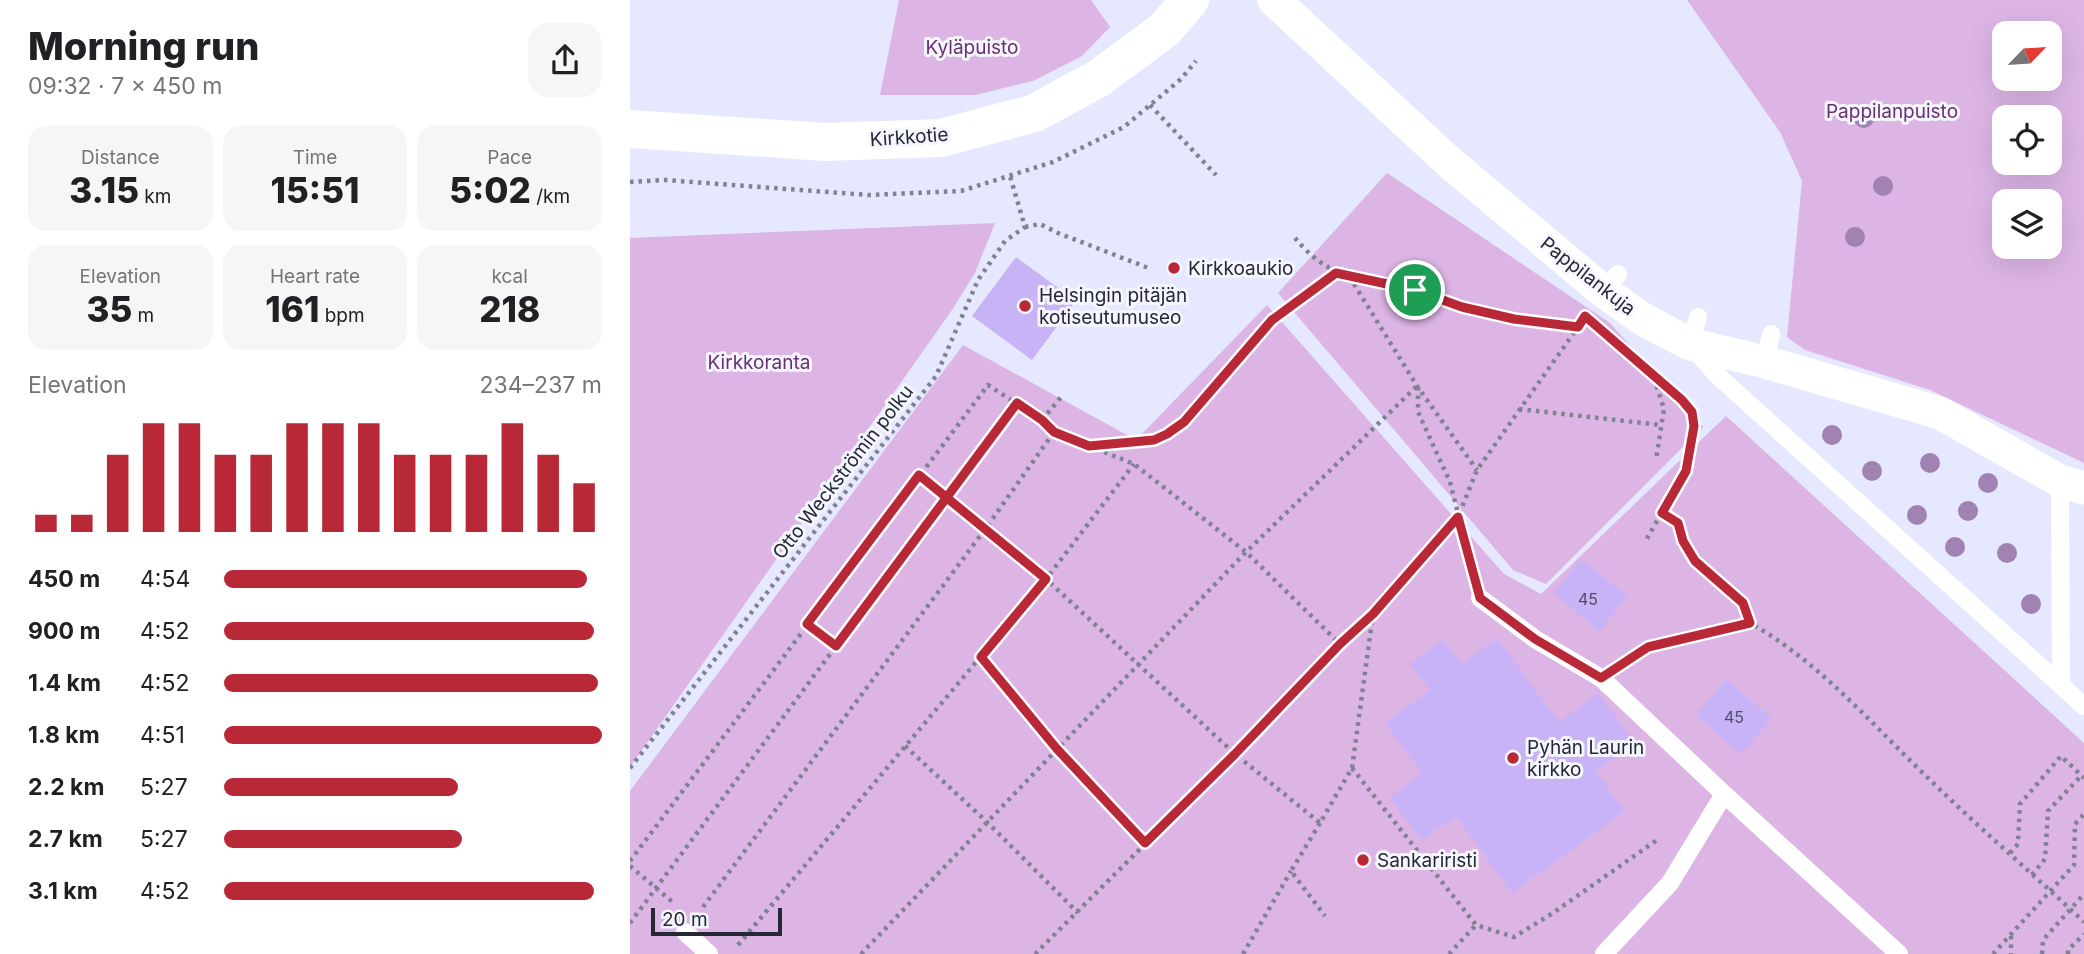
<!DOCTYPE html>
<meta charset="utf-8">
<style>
body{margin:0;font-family:Inter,sans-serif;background:#f6f6f6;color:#202124;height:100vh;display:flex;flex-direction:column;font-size:26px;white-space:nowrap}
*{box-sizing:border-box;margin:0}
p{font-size:23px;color:#757577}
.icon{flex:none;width:38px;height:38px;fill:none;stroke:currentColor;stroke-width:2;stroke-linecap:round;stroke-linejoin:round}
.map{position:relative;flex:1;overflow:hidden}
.details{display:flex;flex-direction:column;background:#fff;width:630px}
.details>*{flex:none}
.needle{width:46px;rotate:65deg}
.buttons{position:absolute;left:1362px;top:21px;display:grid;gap:14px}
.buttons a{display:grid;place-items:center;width:70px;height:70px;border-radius:14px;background:#fff;box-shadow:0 7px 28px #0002;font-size:35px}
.scale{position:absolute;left:21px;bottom:18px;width:131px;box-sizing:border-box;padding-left:7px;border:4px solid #262835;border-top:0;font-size:19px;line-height:24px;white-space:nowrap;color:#262835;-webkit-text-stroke:5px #f5f6fe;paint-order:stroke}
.pin{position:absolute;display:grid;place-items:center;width:60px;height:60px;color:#fff;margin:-30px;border:4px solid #fff;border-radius:50%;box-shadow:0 2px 7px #0007}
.round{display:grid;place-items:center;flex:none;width:74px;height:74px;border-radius:21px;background:#f6f6f6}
.headline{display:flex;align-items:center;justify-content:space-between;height:119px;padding:0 28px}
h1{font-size:38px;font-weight:800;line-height:52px}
.metrics{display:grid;grid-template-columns:repeat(3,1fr);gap:10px;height:119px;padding:7px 28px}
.metrics div{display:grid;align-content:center;border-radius:18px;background:#f6f6f6;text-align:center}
.metrics b{font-size:35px;font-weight:800}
.metrics small{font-size:19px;font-weight:400}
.metrics p{font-size:19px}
.chart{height:196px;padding:14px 28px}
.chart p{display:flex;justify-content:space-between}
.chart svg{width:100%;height:126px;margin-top:7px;stroke:#b92836;stroke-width:6}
ul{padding:0 28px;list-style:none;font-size:23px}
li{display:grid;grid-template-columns:112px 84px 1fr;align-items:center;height:52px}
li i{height:18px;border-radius:9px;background:#b92836}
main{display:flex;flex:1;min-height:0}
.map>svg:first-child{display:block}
</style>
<main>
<section class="details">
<div class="headline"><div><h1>Morning run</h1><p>09:32 · 7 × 450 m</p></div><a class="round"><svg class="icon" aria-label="share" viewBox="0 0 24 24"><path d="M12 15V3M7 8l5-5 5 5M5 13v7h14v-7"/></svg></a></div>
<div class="metrics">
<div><p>Distance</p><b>3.15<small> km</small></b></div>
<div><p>Time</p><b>15:51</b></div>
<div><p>Pace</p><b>5:02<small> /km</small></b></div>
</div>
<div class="metrics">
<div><p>Elevation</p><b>35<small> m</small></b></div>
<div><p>Heart rate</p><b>161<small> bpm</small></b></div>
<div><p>kcal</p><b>218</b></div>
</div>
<div class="chart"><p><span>Elevation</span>234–237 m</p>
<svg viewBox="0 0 160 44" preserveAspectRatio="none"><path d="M5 44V38M15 44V38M25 44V17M35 44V6M45 44V6M55 44V17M65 44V17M75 44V6M85 44V6M95 44V6M105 44V17M115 44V17M125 44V17M135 44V6M145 44V17M155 44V27"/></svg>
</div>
<ul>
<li><b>450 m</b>4:54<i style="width:96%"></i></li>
<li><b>900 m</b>4:52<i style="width:98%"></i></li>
<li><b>1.4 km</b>4:52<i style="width:99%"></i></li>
<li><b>1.8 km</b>4:51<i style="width:100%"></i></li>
<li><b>2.2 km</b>5:27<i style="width:62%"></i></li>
<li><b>2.7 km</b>5:27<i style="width:63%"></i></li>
<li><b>3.1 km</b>4:52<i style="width:98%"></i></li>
</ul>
</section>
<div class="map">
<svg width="1454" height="954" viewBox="0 0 1454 954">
<rect width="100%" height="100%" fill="#e5e8fe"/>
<g fill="#dcb5e5" fill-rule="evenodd">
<polygon points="269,0 461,0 480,27 452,56 403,81 345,95 250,95"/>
<path d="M1057 0H1454V463L1300 390 1175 350 1157 337 1172 181 1150 132ZM1374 33H1419V79H1374ZM1374 117H1419V163H1374ZM1374 201H1419V247H1374Z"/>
<polygon points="757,173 980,323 1073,427 916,584 883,570 648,293"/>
<polygon points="365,223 345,273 322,310 0,767 0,238"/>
<polygon points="637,305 874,574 911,594 1096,416 1454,743 1454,954 0,954 0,791 333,345 506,440"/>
</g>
<g fill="#c9b3f7">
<polygon points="386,257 446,301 402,360 342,316"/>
<polygon points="951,559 997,596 969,632 924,593"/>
<polygon points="867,638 929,722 968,693 1005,743 966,772 995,811 882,893 826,816 791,841 760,797 792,773 755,723 800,690 780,664 813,640 831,664"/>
<polygon points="1096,679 1142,718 1111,754 1066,715"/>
</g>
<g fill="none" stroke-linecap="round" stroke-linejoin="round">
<g stroke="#7f8293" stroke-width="4.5" stroke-dasharray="3.5 5" stroke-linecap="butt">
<polyline points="520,105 586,175"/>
<polyline points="0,182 35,180 239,195 331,191 423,162 494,127 551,79 566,61"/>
<polyline points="395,227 410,224 428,233 521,269"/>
<path d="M665 238C678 254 698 271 719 276L787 386 847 470"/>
<polyline points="719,276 785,290 832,307 884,319 949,326"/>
<polyline points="1011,365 1052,400 1064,417 1056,471 1015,542"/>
<polyline points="1024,378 1034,409 1026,460"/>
<polyline points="788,387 788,412 820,482 842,568"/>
<polyline points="889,409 1031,425"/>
<polyline points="412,420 432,396"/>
<path d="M463 446C502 443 522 446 554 422L642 320 706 273"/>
<polyline points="289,475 416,579 605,754 690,823 722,768 743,614"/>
<polyline points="1032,513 1048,523 1053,541 1065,561 1113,603 1120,623"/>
<polyline points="177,624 206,646"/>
<polyline points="351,657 427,749 515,843"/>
<path d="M996 661 1018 647 1120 623C1188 661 1241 723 1297 777 1348 827 1402 873 1454 922"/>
<polyline points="275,746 357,822 448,913"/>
<polyline points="0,768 306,376 348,280 375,241 395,227 380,176"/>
<polyline points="722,768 846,925 884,937 923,913 1027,840"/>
<polyline points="690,823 661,871 695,916"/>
<polyline points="1380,853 1388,844 1390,804 1431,756 1454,778"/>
<polyline points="0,861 358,385 412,420 424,432 504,464 616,552 710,644"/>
<polyline points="0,866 45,904"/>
<polyline points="1402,875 1415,859 1418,811 1451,776"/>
<polyline points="73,907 356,528 424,432"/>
<polyline points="0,923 387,403"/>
<polyline points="1381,936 1381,954"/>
<polyline points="108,945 416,579 504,464"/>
<polyline points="231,954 616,552 787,386"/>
<polyline points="405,954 605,754 710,644 743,614 828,517 847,470 948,327"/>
<polyline points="613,954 661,871"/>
<polyline points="819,954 846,925"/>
<polyline points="1363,954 1444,865 1445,824 1454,814"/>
<polyline points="1412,954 1413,940 1454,894"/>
<polyline points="1438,954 1438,950 1454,934"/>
</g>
<g stroke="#fff" stroke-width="18">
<polyline points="973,291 988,274"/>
<polyline points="1068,317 1060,344 1087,375 1454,706"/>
<polyline points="1135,362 1141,334"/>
<polyline points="1430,481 1431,685"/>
<polyline points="850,598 905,639 971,678 1094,794 1269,954"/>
<polyline points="55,932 79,954"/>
<polyline points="974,954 1040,883 1094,794"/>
</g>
<polyline stroke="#fff" stroke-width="33" points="644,0 819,162 973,291 1014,320 1060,344 1135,362 1310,413 1430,481 1454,488"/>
<polyline stroke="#fff" stroke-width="38" points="0,129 195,142 311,138 405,113 469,78 534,30 560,0"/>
</g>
<g fill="#a082b3">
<circle cx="1234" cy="118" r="10"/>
<circle cx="1253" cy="186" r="10"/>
<circle cx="1225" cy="237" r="10"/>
<circle cx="1202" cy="435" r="10"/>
<circle cx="1300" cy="463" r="10"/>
<circle cx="1242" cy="471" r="10"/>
<circle cx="1358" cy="483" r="10"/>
<circle cx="1338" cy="511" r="10"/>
<circle cx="1287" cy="515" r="10"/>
<circle cx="1325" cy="547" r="10"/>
<circle cx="1377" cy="553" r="10"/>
<circle cx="1401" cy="604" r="10"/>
</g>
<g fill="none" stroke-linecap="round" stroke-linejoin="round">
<defs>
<polyline id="route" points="785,290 706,273 642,320 554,422 537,434 524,440 459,446 424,432 412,420 387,403 206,646 177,624 289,475 416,579 351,657 427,749 515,843 605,754 710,644 743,614 828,517 850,598 905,639 971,678 1018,647 1120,623 1113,603 1065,561 1053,541 1048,523 1032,513 1056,471 1064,426 1062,412 1052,400 955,316 948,327 884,319 832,307 785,290"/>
</defs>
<use href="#route" stroke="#fff" stroke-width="14"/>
<use href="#route" stroke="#b92836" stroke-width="9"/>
</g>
<g fill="#b92836" stroke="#f5f6fe" stroke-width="2.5">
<circle cx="544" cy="268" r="7"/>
<circle cx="395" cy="306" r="7"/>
<circle cx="883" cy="758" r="7"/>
<circle cx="733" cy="860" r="7"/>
</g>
<g text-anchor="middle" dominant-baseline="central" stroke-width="6" stroke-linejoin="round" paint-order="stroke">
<g font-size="16" fill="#4f4b66">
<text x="958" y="599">45</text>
<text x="1104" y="717">45</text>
</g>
<g font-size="19" fill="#682f75" stroke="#f5f6fe">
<text x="342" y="47">Kyläpuisto</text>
<text x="1262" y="111">Pappilanpuisto</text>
<text x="129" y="362">Kirkkoranta</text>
</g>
<g font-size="19" fill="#262835" stroke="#f5f6fe">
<text transform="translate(279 137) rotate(-4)">Kirkkotie</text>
<text transform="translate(958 276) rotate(38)">Pappilankuja</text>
<text transform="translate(213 472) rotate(-52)">Otto Weckströmin polku</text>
</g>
<g font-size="19" fill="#262835" stroke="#f5f6fe" text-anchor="start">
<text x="558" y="268">Kirkkoaukio</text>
<text x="409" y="295">Helsingin pitäjän<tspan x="409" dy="22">kotiseutumuseo</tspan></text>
<text x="897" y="747">Pyhän Laurin<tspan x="897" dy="22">kirkko</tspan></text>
<text x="747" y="860">Sankariristi</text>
</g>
</g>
</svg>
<div class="buttons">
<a><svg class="needle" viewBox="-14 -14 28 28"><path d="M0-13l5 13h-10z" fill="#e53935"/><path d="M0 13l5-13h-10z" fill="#757577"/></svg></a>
<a><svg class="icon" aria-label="locate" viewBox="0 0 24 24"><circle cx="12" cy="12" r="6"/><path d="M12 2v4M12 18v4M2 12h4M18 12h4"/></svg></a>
<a><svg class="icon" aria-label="layers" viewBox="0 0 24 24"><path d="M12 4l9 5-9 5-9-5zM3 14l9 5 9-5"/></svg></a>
</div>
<div class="scale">20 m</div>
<div class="pin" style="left:785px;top:290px;background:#1e9e55"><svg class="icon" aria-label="arrive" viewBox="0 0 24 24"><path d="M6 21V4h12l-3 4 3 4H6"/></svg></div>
</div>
</main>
